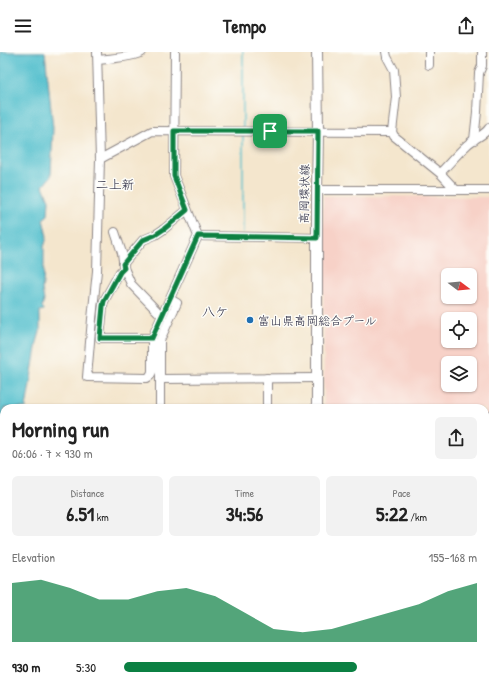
<!DOCTYPE html>
<meta charset="utf-8">
<style>
body{margin:0;font-family:"Patrick Hand","Klee One",sans-serif;background:#f2f2f2;color:#222;height:100vh;display:flex;flex-direction:column;font-size:15px;white-space:nowrap}
*{box-sizing:border-box;margin:0}
p{font-size:13px;color:#767676}
.icon{flex:none;width:22px;height:22px;fill:none;stroke:currentColor;stroke-width:2;stroke-linecap:round;stroke-linejoin:round}
.map{position:relative;flex:1;overflow:hidden}
.details{position:absolute;left:0px;top:352px;width:489px;height:286px;display:flex;flex-direction:column;background:#fff;border-radius:12px 12px 0 0;box-shadow:0 1px 3px #0004}
.details>*{flex:none}
.needle{width:26px;rotate:106deg}
.fabs{position:absolute;left:441px;top:216px;display:grid;gap:8px}
.fabs a{display:grid;place-items:center;width:36px;height:36px;border-radius:6px;background:#fff;box-shadow:0 1px 3px #0004;font-size:20px}
.pin{position:absolute;display:grid;place-items:center;width:34px;height:34px;color:#fff;margin:-17px;border-radius:8px;box-shadow:0 2px 6px #0006}
.round{display:grid;place-items:center;flex:none;width:42px;height:42px;border-radius:6px;background:#f2f2f2}
.head{display:flex;align-items:center;justify-content:space-between;height:68px;padding:0 12px}
h1{font-size:22px;font-weight:700;line-height:30px}
.stats{display:grid;grid-template-columns:repeat(3,1fr);gap:6px;height:68px;padding:4px 12px}
.stats div{display:grid;align-content:center;border-radius:6px;background:#f2f2f2;text-align:center}
.stats b{font-size:20px;font-weight:700}
.stats small{font-size:11px;font-weight:400}
.stats p{font-size:11px}
.chart{height:112px;padding:8px 12px}
.chart p{display:flex;justify-content:space-between}
.chart svg{width:100%;height:72px;margin-top:4px;fill:#0b8043;opacity:.7}
ul{padding:0 12px;list-style:none;font-size:13px}
li{display:grid;grid-template-columns:64px 48px 1fr;align-items:center;height:30px}
li i{height:10px;border-radius:5px;background:#0b8043}
header{display:flex;justify-content:space-between;align-items:center;height:52px;padding:0 12px;background:#fff;font-size:18px;font-weight:700}
.map>svg:first-child{display:block}
</style>
<header><svg class="icon" aria-label="menu" viewBox="0 0 24 24"><path d="M4 6h16M4 12h16M4 18h16"/></svg>Tempo<svg class="icon" aria-label="share" viewBox="0 0 24 24"><path d="M12 15V3M7 8l5-5 5 5M5 13v7h14v-7"/></svg></header>
<div class="map">
<svg width="489" height="638" viewBox="0 0 489 638">
<rect width="100%" height="100%" fill="#fdfcf7"/>
<filter id="ink" filterUnits="userSpaceOnUse"><feTurbulence type="fractalNoise" baseFrequency=".025" numOctaves="2"/><feDisplacementMap in="SourceGraphic" scale="8" xChannelSelector="R" yChannelSelector="G"/><feConvolveMatrix kernelMatrix="1 2 1 2 8 2 1 2 1" color-interpolation-filters="sRGB"/></filter>
<filter id="wash" filterUnits="userSpaceOnUse"><feTurbulence type="fractalNoise" baseFrequency=".012" numOctaves="4" result="noise"/><feDisplacementMap in="SourceGraphic" scale="16" xChannelSelector="R" yChannelSelector="G"/><feGaussianBlur stdDeviation="0.9" result="paint"/><feColorMatrix in="noise" values="0 0 0 0 0 0 0 0 0 0 0 0 0 0 0 0 0 1.4 0 .05"/><feComposite in="paint" operator="in"/></filter>
<g filter="url(#wash)">
<rect width="100%" height="100%" fill="#f4e6cd"/>
<path fill="#f7d1c7" fill-rule="evenodd" d="M323 144 489 145V367H485V356H324ZM448 223H470V245H448ZM448 267H470V289H448ZM448 311H470V333H448Z"/>
<polygon fill="#53bfcd" stroke="#3a7084" points="0,0 45,0 53,76 51,124 43,134 49,148 48,163 43,167 47,185 44,195 44,213 43,231 42,237 44,249 42,255 44,257 44,258 40,259 40,280 37,290 26,356 4,356 4,634 24,634 25,638 0,638"/>
<g fill="none" stroke-linecap="round" stroke-linejoin="round">
<g stroke="#53bfcd" stroke-width="1.5">
<polyline points="243,76 243,0"/>
<polyline points="243,181 243,82"/>
</g>
</g>
</g>
<g filter="url(#ink)">
<g fill="none" stroke-linecap="round" stroke-linejoin="round">
<defs>
<g id="minor">
<polyline points="97,0 100,107 97,219 92,267 87,325 147,326 150,324 152,320 152,286 198,184 174,124 175,0"/>
<polyline points="386,0 387,5 394,18 396,45 392,80"/>
<path d="M98 8C107 7 134 5 142 0"/>
<polyline points="429,13 429,0"/>
<polyline points="474,88 477,60 479,21 482,14 482,0"/>
<polyline points="100,107 152,79 392,80 394,84 441,122 455,137"/>
<path d="M440 121C449 112 457 102 467 93 474 86 484 84 489 76"/>
<polyline points="317,138 489,138"/>
<polyline points="115,180 122,201 124,216 131,232 162,264"/>
<polyline points="198,184 317,186"/>
<polyline points="123,212 143,188 155,183 164,177 187,158"/>
<polyline points="124,216 120,220 104,249 103,254 100,286 152,286"/>
<polyline points="267,326 267,356"/>
<polyline points="160,327 317,326"/>
<polyline points="160,356 160,288 177,251 170,247"/>
<polyline points="485,364 489,364"/>
<polyline points="485,507 489,507"/>
<polyline points="82,634 83,638"/>
<polyline points="252,638 252,634"/>
<polyline points="296,638 296,634"/>
</g>
<g id="major">
<polyline points="317,356 317,138 318,79 317,0"/>
<polyline points="313,638 313,634"/>
</g>
</defs>
<use href="#minor" stroke="#8b8484" stroke-width="10"/>
<use href="#major" stroke="#8b8484" stroke-width="12"/>
<use href="#minor" stroke="#fff" stroke-width="8"/>
<use href="#major" stroke="#fff" stroke-width="10"/>
</g>
</g>
<g fill="none" stroke-linecap="round" stroke-linejoin="round" filter="url(#ink)">
<defs>
<polygon id="route" points="174,79 318,79 317,186 198,184 152,286 100,286 103,254 104,249 120,220 124,216 123,212 143,188 155,183 164,177 187,158 174,124"/>
</defs>
<use href="#route" stroke="#fff" stroke-width="8"/>
<use href="#route" stroke="#0b8043" stroke-width="5"/>
</g>
<circle fill="#1f6fb2" stroke="#fdfcf7" stroke-width="1.5" cx="250" cy="268" r="4"/>
<g text-anchor="middle" dominant-baseline="central" stroke-width="3" stroke-linejoin="round" paint-order="stroke">
<g font-size="12" fill="#22223b" stroke="#fdfcf7">
<text transform="translate(304 142) rotate(-89)">高岡環状線</text>
</g>
<g font-size="12" fill="#22223b" stroke="#fdfcf7" text-anchor="start">
<text x="258" y="268">富山県高岡総合プール</text>
</g>
<g font-size="13" fill="#22223b" stroke="#fdfcf7">
<text x="115" y="132">二上新</text>
<text x="215" y="259">八ケ</text>
</g>
</g>
</svg>
<div class="fabs">
<a><svg class="needle" viewBox="-14 -14 28 28"><path d="M0-13l5 13h-10z" fill="#e53935"/><path d="M0 13l5-13h-10z" fill="#767676"/></svg></a>
<a><svg class="icon" aria-label="locate" viewBox="0 0 24 24"><circle cx="12" cy="12" r="6"/><path d="M12 2v4M12 18v4M2 12h4M18 12h4"/></svg></a>
<a><svg class="icon" aria-label="layers" viewBox="0 0 24 24"><path d="M12 4l9 5-9 5-9-5zM3 14l9 5 9-5"/></svg></a>
</div>
<div class="pin" style="left:270px;top:79px;background:#1e9e55"><svg class="icon" aria-label="arrive" viewBox="0 0 24 24"><path d="M6 21V4h12l-3 4 3 4H6"/></svg></div>
<section class="details">
<div class="head"><div><h1>Morning run</h1><p>06:06 · 7 × 930 m</p></div><a class="round"><svg class="icon" aria-label="share" viewBox="0 0 24 24"><path d="M12 15V3M7 8l5-5 5 5M5 13v7h14v-7"/></svg></a></div>
<div class="stats">
<div><p>Distance</p><b>6.51<small> km</small></b></div>
<div><p>Time</p><b>34:56</b></div>
<div><p>Pace</p><b>5:22<small> /km</small></b></div>
</div>
<div class="chart"><p><span>Elevation</span>155–168 m</p>
<svg viewBox="0 0 160 44" preserveAspectRatio="none"><path d="M0 44V8L10 6L20 11L30 18L40 18L50 13L60 11L70 16L80 26L90 36L100 38L110 36L120 31L130 26L140 21L150 13L160 8V44z"/></svg>
</div>
<ul>
<li><b>930 m</b>5:30<i style="width:66%"></i></li>
</ul>
</section>
</div>
